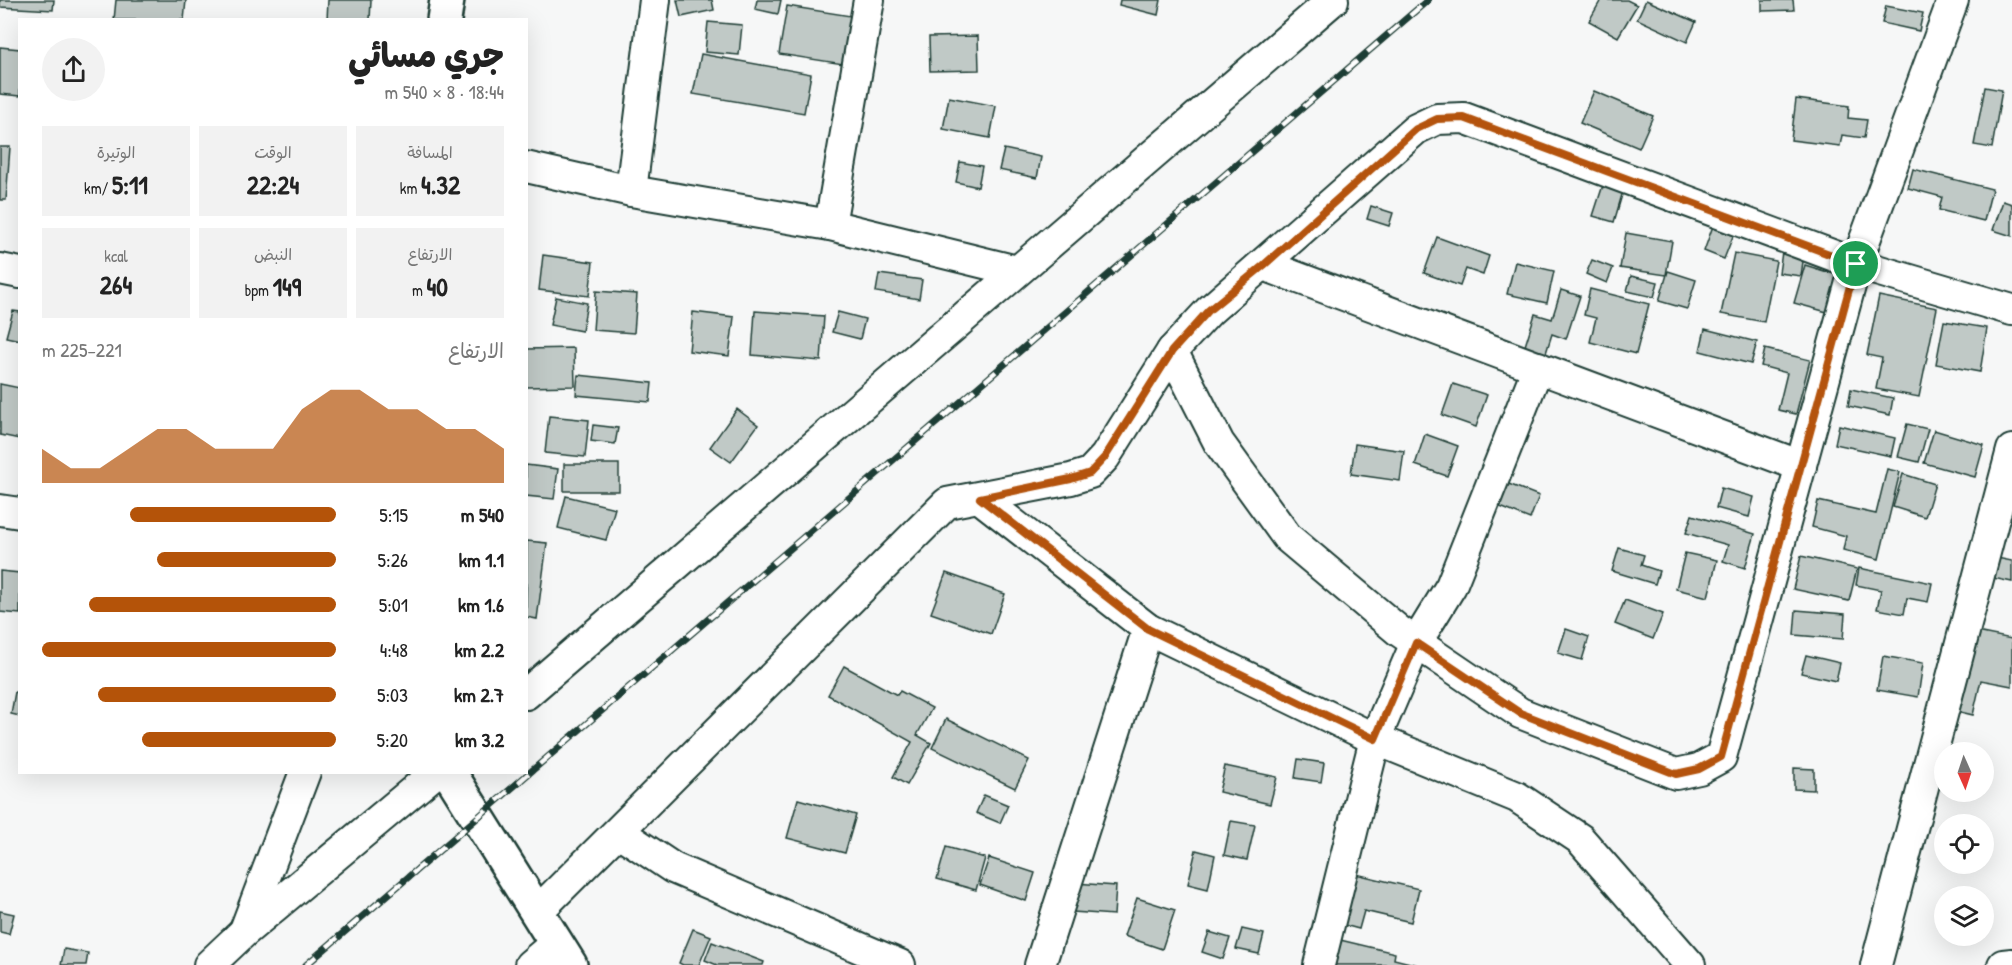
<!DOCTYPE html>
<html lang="ar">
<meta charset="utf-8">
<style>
body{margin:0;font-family:"Patrick Hand","Playpen Sans Arabic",sans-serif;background:#f2f2f2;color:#222;direction:rtl;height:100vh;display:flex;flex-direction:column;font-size:22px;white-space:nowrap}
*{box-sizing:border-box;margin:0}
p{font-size:20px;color:#767676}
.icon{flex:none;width:33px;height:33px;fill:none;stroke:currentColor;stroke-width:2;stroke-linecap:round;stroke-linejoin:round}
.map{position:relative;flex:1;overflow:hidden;direction:ltr}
.details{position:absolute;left:18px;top:18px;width:510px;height:756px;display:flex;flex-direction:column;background:#fff;border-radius:0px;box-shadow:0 6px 24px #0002;direction:rtl}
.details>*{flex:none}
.needle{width:39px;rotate:177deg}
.controls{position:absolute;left:1934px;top:742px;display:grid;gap:12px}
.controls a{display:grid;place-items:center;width:60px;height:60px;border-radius:50%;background:#fff;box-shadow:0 6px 24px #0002;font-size:30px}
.pin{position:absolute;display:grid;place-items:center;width:51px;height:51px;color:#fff;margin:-26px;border:3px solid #fff;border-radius:50%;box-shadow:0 2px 6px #0007}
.round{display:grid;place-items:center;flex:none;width:63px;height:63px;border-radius:32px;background:#f2f2f2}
.summary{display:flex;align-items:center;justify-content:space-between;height:102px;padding:0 24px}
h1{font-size:33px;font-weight:800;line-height:45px}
.metrics{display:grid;grid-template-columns:repeat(3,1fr);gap:9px;height:102px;padding:6px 24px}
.metrics div{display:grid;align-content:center;border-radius:0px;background:#f2f2f2;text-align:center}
.metrics b{font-size:26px;font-weight:800}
.metrics small{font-size:16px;font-weight:400}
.metrics p{font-size:16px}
.chart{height:168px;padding:12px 24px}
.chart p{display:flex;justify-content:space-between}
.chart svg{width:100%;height:108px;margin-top:6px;fill:#b45309;opacity:.7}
ul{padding:0 24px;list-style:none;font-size:20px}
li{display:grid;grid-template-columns:96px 72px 1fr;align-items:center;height:45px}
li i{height:15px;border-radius:8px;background:#b45309}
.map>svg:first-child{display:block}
</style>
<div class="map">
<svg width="2012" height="965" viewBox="0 0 2012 965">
<rect width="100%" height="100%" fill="#f6f7f7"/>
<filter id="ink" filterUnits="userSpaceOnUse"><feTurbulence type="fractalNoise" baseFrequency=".0167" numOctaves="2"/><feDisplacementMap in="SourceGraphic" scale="12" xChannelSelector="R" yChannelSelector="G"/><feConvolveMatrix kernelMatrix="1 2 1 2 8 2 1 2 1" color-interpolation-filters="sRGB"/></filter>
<g filter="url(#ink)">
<g fill="#c0c9c6" stroke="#1f3d34" stroke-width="1.5">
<polygon points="0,0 54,0 53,10 0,7"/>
<polygon points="116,0 186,0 184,20 114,20"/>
<polygon points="328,0 371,0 370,20 327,20"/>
<polygon points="677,0 712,0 714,10 681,17"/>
<polygon points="757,0 781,0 778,14 755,9"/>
<polygon points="1120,0 1161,0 1158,15 1119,5"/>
<polygon points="1601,0 1627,0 1637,5 1618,37 1589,21"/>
<polygon points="1646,0 1696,22 1687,42 1637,19"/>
<polygon points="1762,0 1793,0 1794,10 1762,11"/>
<polygon points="787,6 851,16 843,64 779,54"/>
<polygon points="1886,6 1923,13 1919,31 1882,23"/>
<polygon points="708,22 742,25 739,55 705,52"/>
<polygon points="978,36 979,70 930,71 929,37"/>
<polygon points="0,47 20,49 20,96 0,94"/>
<polygon points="701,54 811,74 804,113 693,94"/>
<polygon points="1985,87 2002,90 1992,148 1974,145"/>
<polygon points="1594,91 1653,116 1639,148 1580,123"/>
<polygon points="949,97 996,106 990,138 943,129"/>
<polygon points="1796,99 1849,106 1848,118 1867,120 1864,138 1842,135 1840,146 1791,140"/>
<polygon points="0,147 10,147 6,200 0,200"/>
<polygon points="1004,149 1041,157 1037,178 999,170"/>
<polygon points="960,162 982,166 978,187 956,182"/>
<polygon points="1913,169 1992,189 1984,221 1939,210 1942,197 1908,188"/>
<polygon points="1604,182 1624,188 1614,222 1593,216"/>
<polygon points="2003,201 2012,204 2012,236 1993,230"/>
<polygon points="1371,206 1393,213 1389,226 1367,219"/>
<polygon points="1714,223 1735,231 1724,259 1704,251"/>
<polygon points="1626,233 1672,241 1666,275 1620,268"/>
<polygon points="1437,237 1489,256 1483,275 1466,269 1460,286 1424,273"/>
<polygon points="1783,245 1805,247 1801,276 1779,273"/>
<polygon points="1734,253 1776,261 1764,322 1721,314"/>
<polygon points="543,255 593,262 589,296 539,290"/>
<polygon points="1592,260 1613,268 1607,283 1586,274"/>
<polygon points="1515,262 1554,271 1547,303 1507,294"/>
<polygon points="1805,265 1837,275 1827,312 1794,303"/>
<polygon points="1668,271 1696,280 1687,309 1659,301"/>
<polygon points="879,274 922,280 919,299 876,292"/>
<polygon points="1631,276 1658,282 1654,297 1627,291"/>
<polygon points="1590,289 1649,304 1636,354 1590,342 1596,318 1584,315"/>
<polygon points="1561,290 1580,296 1566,339 1552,334 1545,356 1524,349 1535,314 1552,319"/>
<polygon points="596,291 637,294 634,333 593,330"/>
<polygon points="1879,296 1937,308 1919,397 1876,389 1882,358 1867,355"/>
<polygon points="556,297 587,303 582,331 550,325"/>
<polygon points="13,311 20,312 20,340 6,337"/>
<polygon points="755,311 824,316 821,361 752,355"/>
<polygon points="693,312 734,317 729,356 689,351"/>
<polygon points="838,312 865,319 860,339 832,332"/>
<polygon points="1944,321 1987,328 1980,372 1936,364"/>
<polygon points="1705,329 1757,342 1751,364 1700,351"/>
<polygon points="574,348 575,386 526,387 526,349"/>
<polygon points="1765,349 1810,360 1796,414 1778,410 1787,373 1761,366"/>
<polygon points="578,375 652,383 650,402 576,395"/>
<polygon points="0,384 20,388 20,439 0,435"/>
<polygon points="1453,384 1487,395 1476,427 1442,415"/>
<polygon points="1851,389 1893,398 1890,415 1848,406"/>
<polygon points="737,409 758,425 731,462 710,447"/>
<polygon points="549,416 589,420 585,457 545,453"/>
<polygon points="1907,424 1928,429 1919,462 1898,457"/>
<polygon points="593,425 618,428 615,444 591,441"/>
<polygon points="1839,425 1895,438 1891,456 1835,444"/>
<polygon points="1934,430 1984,445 1975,477 1924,463"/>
<polygon points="1425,434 1458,446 1447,476 1415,465"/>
<polygon points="1355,444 1404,451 1400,481 1351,474"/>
<rect x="564" y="464" width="55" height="27"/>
<polygon points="526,465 558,469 554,499 526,496"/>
<polygon points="1887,469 1900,472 1879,559 1843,550 1846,536 1812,527 1818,501 1876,514"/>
<polygon points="1903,474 1935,484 1925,517 1893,507"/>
<polygon points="1501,481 1539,496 1530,519 1493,504"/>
<polygon points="1721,488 1754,497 1749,517 1716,508"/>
<polygon points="566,496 615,508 606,540 558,528"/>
<polygon points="1692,515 1755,534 1745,568 1723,561 1728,545 1686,533"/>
<polygon points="527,541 547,543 537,619 526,617"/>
<polygon points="1619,548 1644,555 1641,565 1659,571 1655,584 1612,571"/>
<polygon points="1685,553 1717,560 1708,597 1676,589"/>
<polygon points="1801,556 1857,569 1849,601 1793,589"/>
<polygon points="1997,558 2012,561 2012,582 1993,578"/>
<polygon points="1859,568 1932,583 1928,602 1907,598 1904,614 1877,609 1881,590 1856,585"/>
<polygon points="0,571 20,573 20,614 0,612"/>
<polygon points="946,573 1005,594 991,634 931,613"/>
<polygon points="1625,600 1663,614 1653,639 1615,624"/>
<polygon points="1796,610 1845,614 1843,639 1794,635"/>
<polygon points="1566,629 1589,637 1582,660 1558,653"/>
<polygon points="1972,631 2012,639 2012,686 1981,680 1973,715 1956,711"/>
<polygon points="1806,655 1840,663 1836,681 1801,673"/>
<polygon points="1883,656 1923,663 1918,697 1877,690"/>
<polygon points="844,666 897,695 900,691 932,708 917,735 931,743 907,785 893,777 912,742 828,695"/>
<polygon points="15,692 20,693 20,716 11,714"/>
<polygon points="946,719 1029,760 1015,788 932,748"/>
<polygon points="1298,759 1324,763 1321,782 1295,778"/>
<polygon points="1225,766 1277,777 1270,804 1219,792"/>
<polygon points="1794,768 1814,769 1814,790 1794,789"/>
<polygon points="984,795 1008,805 1000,823 976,813"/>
<polygon points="798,799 856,815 845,853 787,838"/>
<polygon points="1231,821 1255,825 1247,860 1224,855"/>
<polygon points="946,847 985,858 976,890 937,879"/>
<polygon points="1196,850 1215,855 1208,889 1188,884"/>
<polygon points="989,858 1035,873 1026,901 980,885"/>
<polygon points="1356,874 1419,889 1411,922 1364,911 1359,929 1344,925"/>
<polygon points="1075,883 1116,886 1114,915 1073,912"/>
<polygon points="1137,898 1175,910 1162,949 1124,936"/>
<polygon points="0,911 14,914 9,934 0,932"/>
<polygon points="693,929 711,936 699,965 683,965 679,963"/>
<polygon points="1242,929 1264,934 1259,954 1236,949"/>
<polygon points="1209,932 1230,938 1223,959 1202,952"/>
<polygon points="1336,939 1395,953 1394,959 1418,965 1330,965"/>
<polygon points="712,942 764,962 763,965 717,965 705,960"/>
<polygon points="64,949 88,953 86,965 61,965"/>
</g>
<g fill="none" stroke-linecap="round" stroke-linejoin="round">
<defs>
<g id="street">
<polyline points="1953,0 1856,264 1721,757 1699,769 1676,774 1520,713 1399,631 1287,537 1219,443 1172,351 1209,311 1416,129 1437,119 1464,118 1856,264 2012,310"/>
<polyline points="526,167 631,191 830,225 1017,271"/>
<polyline points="631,191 655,0"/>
<polyline points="830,225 869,0"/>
<polyline points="1264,265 1801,466"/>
<polyline points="0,269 20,273"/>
<polyline points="980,498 1148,629 1375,739 1517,797 1580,839 1690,965"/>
<polyline points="0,510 20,513"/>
<polyline points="526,694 1333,0"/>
<polyline points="619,832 673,868 900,965"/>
<polyline points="537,912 947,503 1071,479 1090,473 1105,457 1172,351"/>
<polyline points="245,930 305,772"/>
<polyline points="209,965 244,932 436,772"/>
<polyline points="530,965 556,943"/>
<polyline points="1040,965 1148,629"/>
<polyline points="1319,965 1375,739 1416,643 1451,586 1538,367"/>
<polyline points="1876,965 2012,450"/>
<polyline points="2003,965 2012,964"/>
</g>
<g id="primary">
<polyline points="444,20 447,0"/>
<polyline points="449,772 570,965"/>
</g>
</defs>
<use href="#street" stroke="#1f3d34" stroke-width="34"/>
<use href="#primary" stroke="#1f3d34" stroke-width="38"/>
<use href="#street" stroke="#fff" stroke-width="30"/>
<use href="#primary" stroke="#fff" stroke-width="33"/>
<defs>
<polyline id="rail" points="306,965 1428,0"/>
</defs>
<use href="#rail" stroke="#1f3d34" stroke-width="7"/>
<use href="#rail" stroke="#fff" stroke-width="4.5" stroke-dasharray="14" stroke-linecap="butt"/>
</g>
</g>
<g fill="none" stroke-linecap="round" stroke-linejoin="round" filter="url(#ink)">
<defs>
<polygon id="route" points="1464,118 1856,264 1721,757 1699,769 1676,774 1520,713 1416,643 1375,739 1148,629 980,498 1071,479 1090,473 1105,457 1172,351 1209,310 1264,265 1416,129 1437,119"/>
</defs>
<use href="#route" stroke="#fff" stroke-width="12"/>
<use href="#route" stroke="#b45309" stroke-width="8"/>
</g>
</svg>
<div class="controls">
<a><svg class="needle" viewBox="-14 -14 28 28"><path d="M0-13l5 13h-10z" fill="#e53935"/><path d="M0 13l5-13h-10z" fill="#767676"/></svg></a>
<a><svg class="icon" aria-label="locate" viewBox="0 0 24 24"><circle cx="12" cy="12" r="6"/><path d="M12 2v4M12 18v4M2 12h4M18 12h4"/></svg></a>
<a><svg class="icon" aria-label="layers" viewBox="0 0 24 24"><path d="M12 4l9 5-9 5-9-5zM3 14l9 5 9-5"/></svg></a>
</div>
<div class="pin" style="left:1856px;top:264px;background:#1e9e55"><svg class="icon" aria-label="arrive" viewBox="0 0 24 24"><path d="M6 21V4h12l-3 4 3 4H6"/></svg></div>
<section class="details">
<div class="summary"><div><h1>جري مسائي</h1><p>18:44 · 8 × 540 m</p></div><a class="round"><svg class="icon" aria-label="share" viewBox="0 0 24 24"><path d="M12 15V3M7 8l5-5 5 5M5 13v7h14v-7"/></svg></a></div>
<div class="metrics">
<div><p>المسافة</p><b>4.32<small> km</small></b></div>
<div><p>الوقت</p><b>22:24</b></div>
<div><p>الوتيرة</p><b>5:11<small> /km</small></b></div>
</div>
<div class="metrics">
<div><p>الارتفاع</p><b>40<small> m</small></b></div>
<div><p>النبض</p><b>149<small> bpm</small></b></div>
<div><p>kcal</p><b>264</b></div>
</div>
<div class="chart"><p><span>الارتفاع</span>221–225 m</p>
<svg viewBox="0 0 160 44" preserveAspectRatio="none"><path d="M0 44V30L10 38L20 38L30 30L40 22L50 22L60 30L70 30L80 30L90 14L100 6L110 6L120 14L130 14L140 22L150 22L160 30V44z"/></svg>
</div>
<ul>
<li><b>540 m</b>5:15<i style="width:70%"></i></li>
<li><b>1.1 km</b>5:26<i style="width:61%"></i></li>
<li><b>1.6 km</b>5:01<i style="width:84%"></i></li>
<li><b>2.2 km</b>4:48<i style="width:100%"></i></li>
<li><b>2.7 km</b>5:03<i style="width:81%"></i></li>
<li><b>3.2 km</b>5:20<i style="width:66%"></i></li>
</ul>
</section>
</div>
